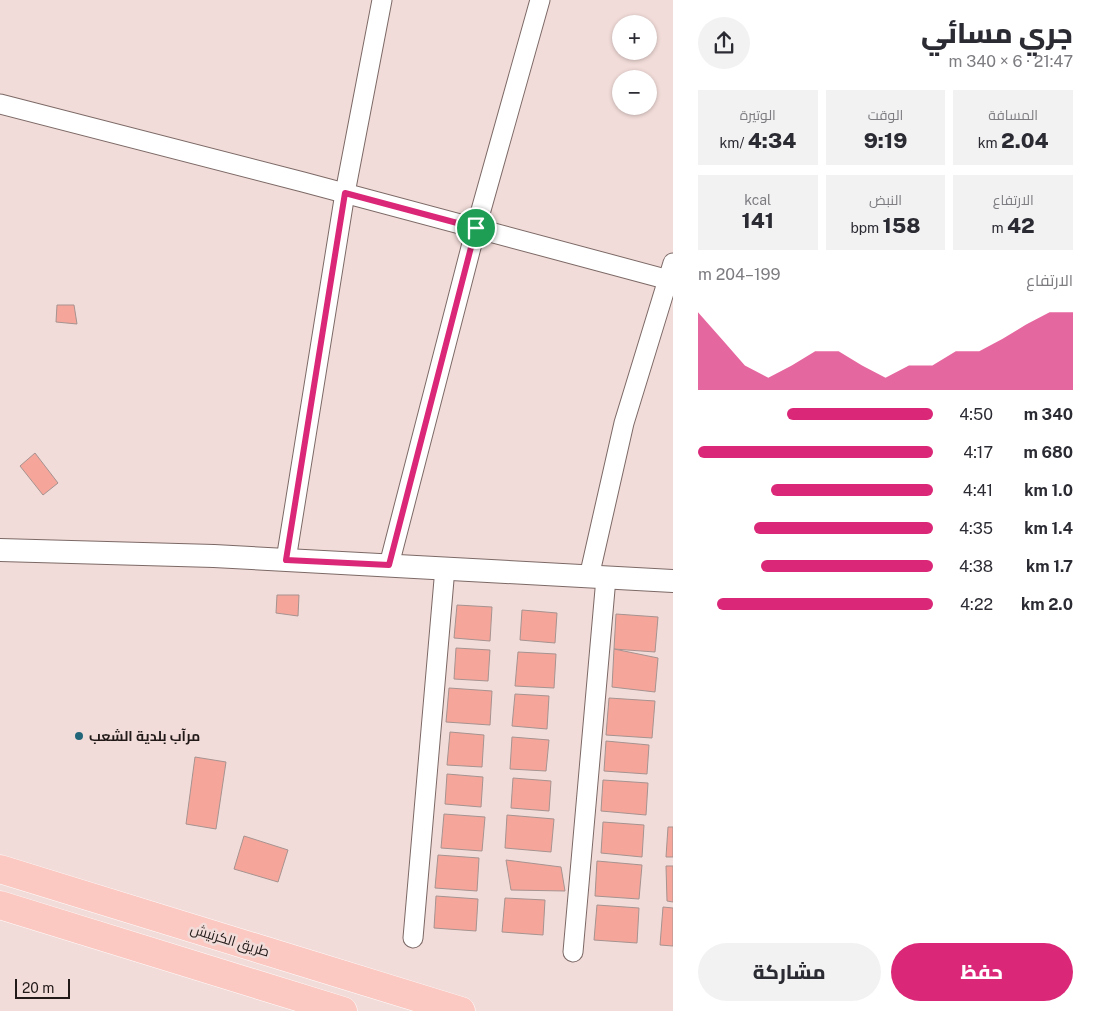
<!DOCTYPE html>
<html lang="ar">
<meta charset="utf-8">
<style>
body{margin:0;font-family:"Public Sans",Cairo,sans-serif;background:#f2f2f3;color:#2b2b33;direction:rtl;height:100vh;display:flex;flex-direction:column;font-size:19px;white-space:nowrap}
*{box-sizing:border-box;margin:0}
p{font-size:16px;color:#7c7c81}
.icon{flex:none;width:28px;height:28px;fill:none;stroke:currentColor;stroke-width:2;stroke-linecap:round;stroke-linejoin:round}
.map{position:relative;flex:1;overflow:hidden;direction:ltr}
.drawer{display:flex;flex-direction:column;background:#fff;width:425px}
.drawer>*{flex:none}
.tools{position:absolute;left:612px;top:15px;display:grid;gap:10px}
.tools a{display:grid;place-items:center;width:45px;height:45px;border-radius:50%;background:#fff;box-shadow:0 1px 4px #0004;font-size:25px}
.scale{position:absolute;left:15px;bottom:12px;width:55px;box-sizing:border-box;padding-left:5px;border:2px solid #211a19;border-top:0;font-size:14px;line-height:18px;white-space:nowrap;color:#211a19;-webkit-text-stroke:4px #f2dcd9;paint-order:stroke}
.pin{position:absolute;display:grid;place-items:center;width:42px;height:42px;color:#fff;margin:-21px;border:2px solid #fff;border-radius:50%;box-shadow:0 1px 5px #0007}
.round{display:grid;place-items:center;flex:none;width:52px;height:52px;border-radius:26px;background:#f2f2f3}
.headline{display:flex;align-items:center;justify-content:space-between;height:85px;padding:0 25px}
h1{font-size:28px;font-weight:800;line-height:38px}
.metrics{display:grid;grid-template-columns:repeat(3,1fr);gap:8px;height:85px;padding:5px 25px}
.metrics div{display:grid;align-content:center;border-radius:0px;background:#f2f2f3;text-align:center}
.metrics b{font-size:21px;font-weight:800}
.metrics small{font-size:14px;font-weight:400}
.metrics p{font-size:14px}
.chart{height:140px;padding:10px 25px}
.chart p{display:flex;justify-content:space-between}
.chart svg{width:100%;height:90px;margin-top:5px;fill:#db2777;opacity:.7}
.cta{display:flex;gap:10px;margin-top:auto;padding:10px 25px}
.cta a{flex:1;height:58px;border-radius:30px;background:#db2777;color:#fff;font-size:20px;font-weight:800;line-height:58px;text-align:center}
.cta a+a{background:#f2f2f3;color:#2b2b33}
ul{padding:0 25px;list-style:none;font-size:16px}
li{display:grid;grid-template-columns:80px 60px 1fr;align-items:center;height:38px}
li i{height:12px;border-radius:6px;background:#db2777}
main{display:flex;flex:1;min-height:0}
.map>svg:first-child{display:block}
</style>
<main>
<section class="drawer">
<div class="headline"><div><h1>جري مسائي</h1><p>21:47 · 6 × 340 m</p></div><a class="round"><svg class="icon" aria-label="share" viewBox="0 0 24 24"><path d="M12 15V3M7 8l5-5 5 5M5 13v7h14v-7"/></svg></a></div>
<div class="metrics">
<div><p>المسافة</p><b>2.04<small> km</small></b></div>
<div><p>الوقت</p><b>9:19</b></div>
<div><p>الوتيرة</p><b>4:34<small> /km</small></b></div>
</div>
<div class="metrics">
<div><p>الارتفاع</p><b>42<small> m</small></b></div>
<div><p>النبض</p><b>158<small> bpm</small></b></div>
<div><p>kcal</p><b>141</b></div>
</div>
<div class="chart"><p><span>الارتفاع</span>199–204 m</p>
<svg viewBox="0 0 160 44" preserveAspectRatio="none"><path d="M0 44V6L10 19L20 32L30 38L40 32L50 25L60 25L70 32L80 38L90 32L100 32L110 25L120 25L130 19L140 12L150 6L160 6V44z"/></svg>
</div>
<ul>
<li><b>340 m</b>4:50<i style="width:62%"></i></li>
<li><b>680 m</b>4:17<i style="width:100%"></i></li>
<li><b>1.0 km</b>4:41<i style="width:69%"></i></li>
<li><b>1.4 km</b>4:35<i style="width:76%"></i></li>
<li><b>1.7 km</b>4:38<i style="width:73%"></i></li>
<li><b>2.0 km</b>4:22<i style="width:92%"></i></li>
</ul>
<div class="cta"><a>حفظ</a><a>مشاركة</a></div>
</section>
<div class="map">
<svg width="673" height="1011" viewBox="0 0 673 1011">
<rect width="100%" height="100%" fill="#f2dcd9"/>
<g fill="#f6a59a" stroke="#a69390">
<polygon points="57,305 74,305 77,324 56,322"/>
<polygon points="35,453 58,483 43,495 20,466"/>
<polygon points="277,595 299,595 298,616 276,613"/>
<polygon points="457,605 492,607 490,641 454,638"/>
<polygon points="522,610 557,613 555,643 520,640"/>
<polygon points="616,614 658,617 655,652 614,649"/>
<polygon points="456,648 490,650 488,681 454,679"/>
<polygon points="614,649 658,658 655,692 612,687"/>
<polygon points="518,652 556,654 554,688 515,686"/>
<polygon points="449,688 492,691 490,725 446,722"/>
<polygon points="515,694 549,696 547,729 512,726"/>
<polygon points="609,698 655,701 652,738 606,735"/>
<polygon points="450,732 484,735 482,767 447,765"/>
<polygon points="512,737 549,740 546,771 510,769"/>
<polygon points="606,741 649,745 647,774 604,771"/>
<polygon points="195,757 226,762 216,829 186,824"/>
<polygon points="447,774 483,777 481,807 445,804"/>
<polygon points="513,778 551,781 549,811 511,808"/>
<polygon points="603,780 648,783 646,815 601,811"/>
<polygon points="444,814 485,817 482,851 441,848"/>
<polygon points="507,815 554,819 551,852 505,848"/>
<polygon points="603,822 644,825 642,857 601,853"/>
<polygon points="668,827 673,827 673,857 666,857"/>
<polygon points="244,836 288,850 278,882 234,869"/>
<polygon points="438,855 479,858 477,891 435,888"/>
<polygon points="506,860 561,867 565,891 511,890"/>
<polygon points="597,861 642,865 639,899 595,896"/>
<polygon points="666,866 673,866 673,902 667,901"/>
<polygon points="436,896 478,899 476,931 434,928"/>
<polygon points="505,898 545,900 543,935 502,932"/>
<polygon points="597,905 639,908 637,943 594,940"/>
<polygon points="663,907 673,908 673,946 660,945"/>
</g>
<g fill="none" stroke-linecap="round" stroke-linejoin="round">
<defs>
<g id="minor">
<polyline points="0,104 303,182 673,281"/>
<polyline points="286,560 345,193 382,0"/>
<polyline points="389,565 476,228 540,0"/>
<polyline points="589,577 624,423 673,263"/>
<polyline points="413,938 445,568"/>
<polyline points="573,952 606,578"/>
</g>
<polyline id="tertiary" points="0,550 214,556 673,581"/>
<g id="primary">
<polyline points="0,869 461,1011"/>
<polyline points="0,905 343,1011"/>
</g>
</defs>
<use href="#minor" stroke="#7c6966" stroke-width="21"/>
<use href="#tertiary" stroke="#7c6966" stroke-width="24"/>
<use href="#primary" stroke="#fff" stroke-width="29"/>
<use href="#minor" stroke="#fff" stroke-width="19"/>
<use href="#tertiary" stroke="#fff" stroke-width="22"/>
<use href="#primary" stroke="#fbc9c2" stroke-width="28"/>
</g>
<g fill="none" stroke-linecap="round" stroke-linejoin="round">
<defs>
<polygon id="route" points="345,193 476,228 389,565 286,560"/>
</defs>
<use href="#route" stroke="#fff" stroke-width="10"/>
<use href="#route" stroke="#db2777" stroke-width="6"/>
</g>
<circle fill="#236679" stroke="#f2dcd9" stroke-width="2" cx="79" cy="736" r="5"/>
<g text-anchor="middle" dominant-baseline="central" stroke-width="5" stroke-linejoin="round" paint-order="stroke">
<g font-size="14" font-weight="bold" fill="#211a19" stroke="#f2dcd9" text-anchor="start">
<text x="89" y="736">مرآب بلدية الشعب</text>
</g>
<g font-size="14" fill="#211a19" stroke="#f2dcd9">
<text transform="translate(230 940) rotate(17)">طريق الكرنيش</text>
</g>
</g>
</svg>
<div class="tools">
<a>+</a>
<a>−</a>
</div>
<div class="scale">20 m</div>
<div class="pin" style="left:476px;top:228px;background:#1e9e55"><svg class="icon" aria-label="arrive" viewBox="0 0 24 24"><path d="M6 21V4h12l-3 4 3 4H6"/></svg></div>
</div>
</main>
